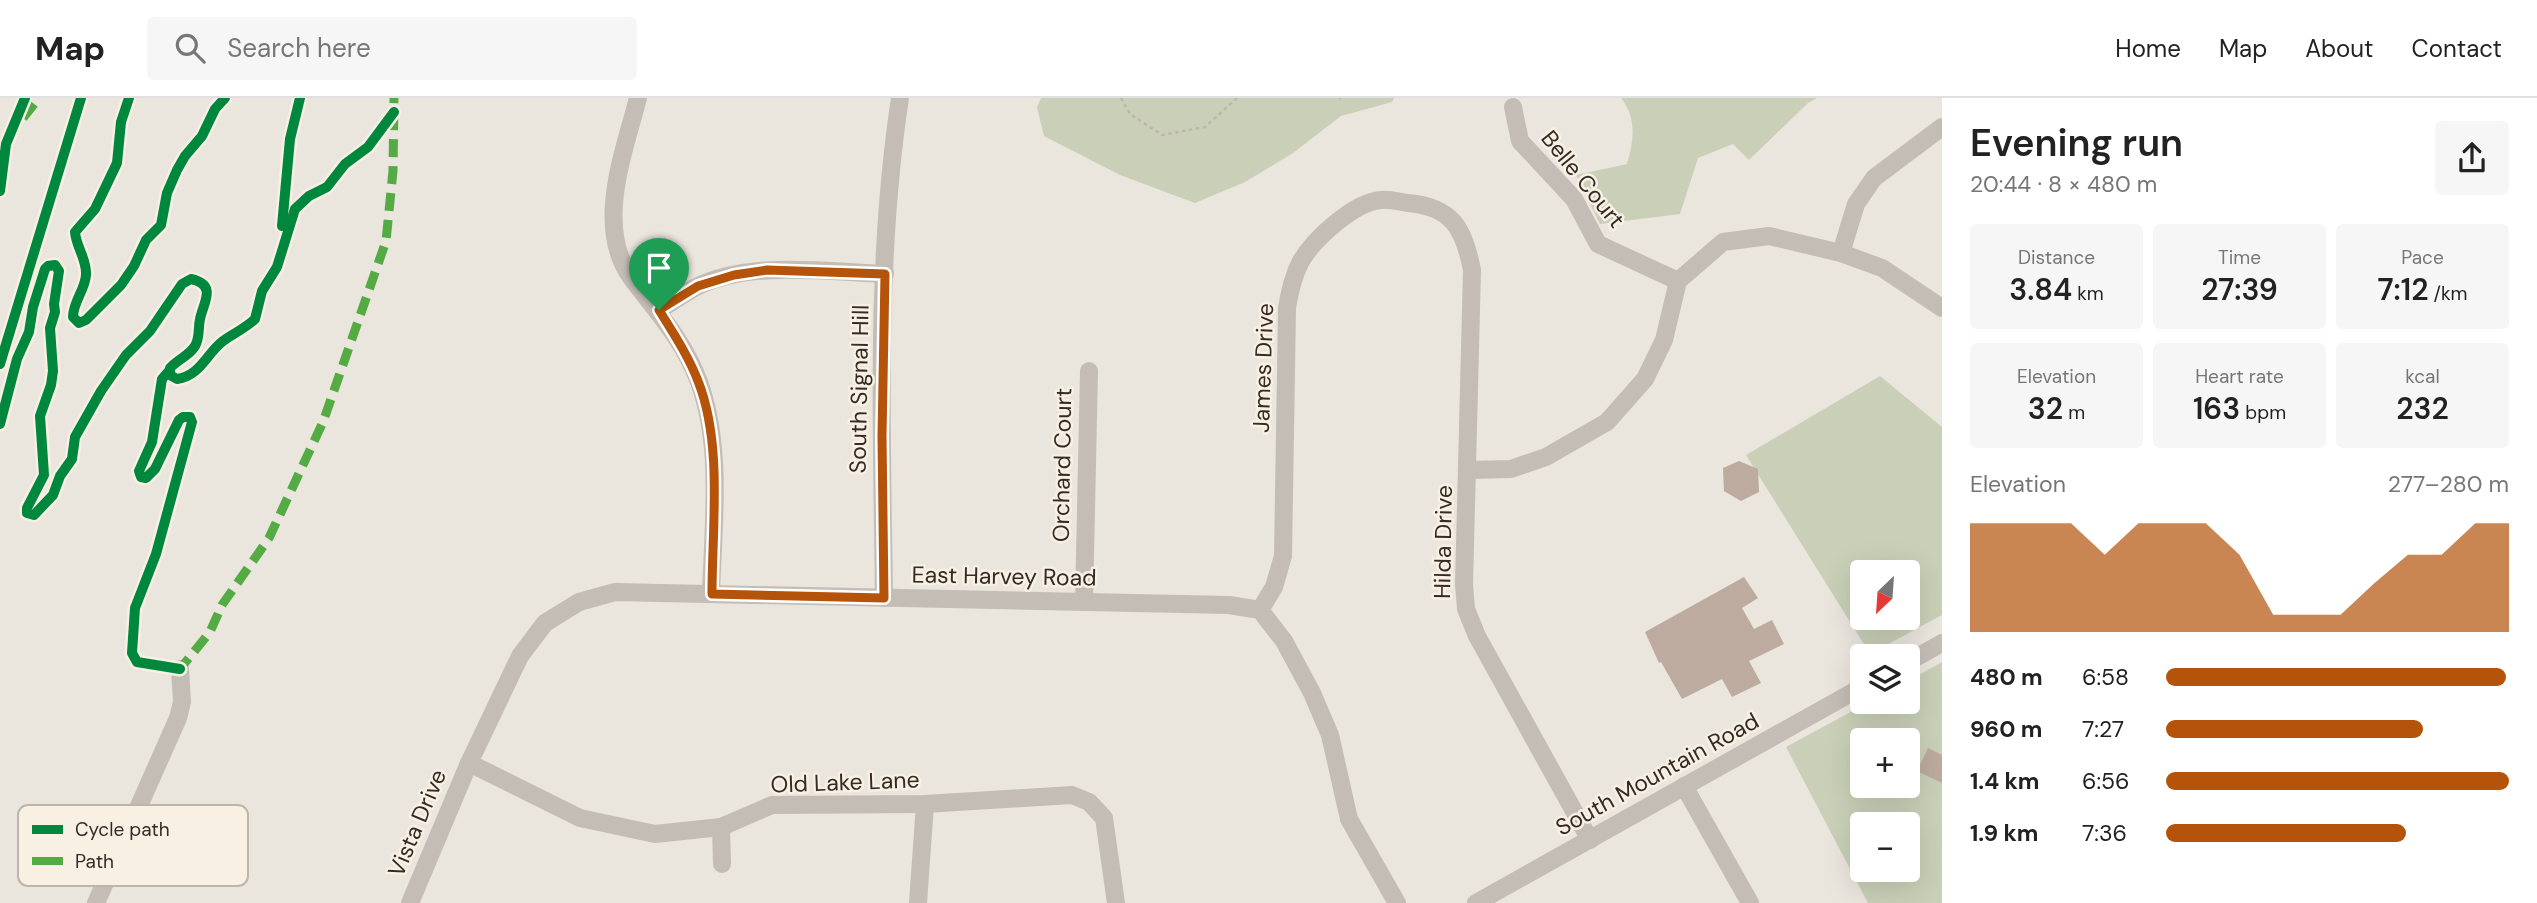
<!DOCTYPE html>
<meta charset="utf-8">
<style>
body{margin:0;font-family:"DM Sans",sans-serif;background:#f6f6f6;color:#222;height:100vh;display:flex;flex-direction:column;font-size:26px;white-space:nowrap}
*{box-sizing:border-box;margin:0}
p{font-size:23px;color:#767676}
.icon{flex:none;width:38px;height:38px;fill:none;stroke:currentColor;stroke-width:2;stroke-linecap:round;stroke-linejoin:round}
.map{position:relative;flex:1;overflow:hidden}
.details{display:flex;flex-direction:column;background:#fff;width:595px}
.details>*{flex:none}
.needle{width:46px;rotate:205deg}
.buttons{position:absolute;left:1850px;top:462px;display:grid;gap:14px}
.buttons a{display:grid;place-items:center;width:70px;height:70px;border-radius:7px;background:#fff;box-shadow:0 7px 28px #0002;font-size:35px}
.pin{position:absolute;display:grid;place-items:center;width:60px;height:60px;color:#fff;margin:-72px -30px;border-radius:50% 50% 50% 0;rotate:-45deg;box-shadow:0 0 7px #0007}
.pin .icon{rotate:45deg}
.round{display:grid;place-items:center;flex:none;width:74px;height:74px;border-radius:7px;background:#f6f6f6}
.summary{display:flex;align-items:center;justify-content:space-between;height:119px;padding:0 28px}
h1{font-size:38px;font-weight:600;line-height:52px}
.stats{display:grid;grid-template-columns:repeat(3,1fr);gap:10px;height:119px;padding:7px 28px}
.stats div{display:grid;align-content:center;border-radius:7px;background:#f6f6f6;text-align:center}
.stats b{font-size:30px;font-weight:600}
.stats small{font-size:19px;font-weight:400}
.stats p{font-size:19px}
.chart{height:196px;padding:14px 28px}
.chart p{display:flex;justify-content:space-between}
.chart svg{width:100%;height:126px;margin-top:7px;fill:#b45309;opacity:.7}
ul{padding:0 28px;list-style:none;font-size:23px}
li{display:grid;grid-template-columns:112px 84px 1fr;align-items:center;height:52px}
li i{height:18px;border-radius:9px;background:#b45309}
header{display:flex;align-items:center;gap:42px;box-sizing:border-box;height:98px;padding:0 35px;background:#fff;border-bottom:2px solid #e0e0e0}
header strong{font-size:33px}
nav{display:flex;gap:38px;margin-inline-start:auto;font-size:24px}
.search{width:490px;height:63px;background:#f6f6f6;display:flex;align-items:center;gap:18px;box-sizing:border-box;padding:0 24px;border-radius:7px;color:#767676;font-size:26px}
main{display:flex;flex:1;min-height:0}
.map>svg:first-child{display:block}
</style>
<header>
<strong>Map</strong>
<div class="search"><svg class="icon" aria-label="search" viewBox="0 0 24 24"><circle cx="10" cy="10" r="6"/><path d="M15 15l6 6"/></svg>Search here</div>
<nav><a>Home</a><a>Map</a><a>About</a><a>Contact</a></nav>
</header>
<main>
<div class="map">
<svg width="1942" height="805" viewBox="0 0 1942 805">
<rect width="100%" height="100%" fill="#eae5dd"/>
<g fill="#c9d0b7" fill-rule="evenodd">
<polygon points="1041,0 1394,0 1392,4 1341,18 1293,55 1245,84 1195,105 1120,77 1044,38 1037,9"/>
<path d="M1621 0H1817L1808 5 1749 62 1733 46 1698 60 1680 116 1600 126 1576 77 1627 66C1634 43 1637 20 1621 0Z"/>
<path d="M1880 278 1942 329V517L1870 556 1746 357ZM1862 474H1908V520H1862Z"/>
<path d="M1942 564V805H1868L1786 649 1869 604H1908V583ZM1862 642H1908V688H1862ZM1862 726H1908V772H1862Z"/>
</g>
<g fill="#bdab9f">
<polygon points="1739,363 1758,371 1759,394 1741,403 1724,393 1723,370"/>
<polygon points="1744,479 1758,500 1742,510 1754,531 1772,522 1784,546 1749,563 1761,585 1732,599 1722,581 1682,601 1661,564 1659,565 1645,534"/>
<polygon points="1928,650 1942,657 1942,685 1917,673"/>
</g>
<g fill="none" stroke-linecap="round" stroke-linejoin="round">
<g stroke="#bcb6af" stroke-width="2.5" stroke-dasharray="3.5 3.5" stroke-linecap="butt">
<polyline points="1121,0 1130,16 1162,37 1205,29 1237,0"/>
<polyline points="1340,0 1341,1"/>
</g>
<g stroke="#c3bdb6" stroke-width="18">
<path d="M638 0C624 55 594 129 632 181 658 215 684 243 699 284 723 350 713 427 711 496"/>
<polyline points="1513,9 1520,43 1574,101 1598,146 1678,183"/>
<polyline points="1841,155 1856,106 1874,80 1942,29"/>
<path d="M659 212C671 205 683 196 696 189 750 162 826 174 885 176"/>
<polyline points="1469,372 1511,371 1546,359 1607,324 1645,281 1664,242 1678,183 1723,144 1769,138 1841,155 1882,170 1942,210"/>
<path d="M884 500C882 334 875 164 900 0"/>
<polyline points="1084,504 1089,273"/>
<path d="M1260 512 1274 489 1283 458 1287 210C1290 193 1293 178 1301 163 1314 141 1354 104 1381 102 1390 101 1400 104 1408 105 1453 109 1464 131 1472 172L1464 486 1466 511 1477 538 1590 742"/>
<polyline points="1908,564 1942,545"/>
<polyline points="469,665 580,720 655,736 721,729 772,707 925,706 1072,697 1089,704 1104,720 1116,805"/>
<polyline points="1684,688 1750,805"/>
<polyline points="721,729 722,766"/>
<polyline points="96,805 178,620 182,604 180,571"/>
<polyline points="410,805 469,665 520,558 545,525 579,504 615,494 1229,507 1260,512 1284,543 1312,595 1330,637 1349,721 1397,805"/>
<polyline points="918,805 925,706"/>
<polyline points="1476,805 1862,589"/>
</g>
<g stroke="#54ab44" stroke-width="9" stroke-dasharray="18 9" stroke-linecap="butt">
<polyline points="23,20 39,0"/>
<polyline points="176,570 180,571 210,534 222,507 269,440 323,324 386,143 393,73 394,0"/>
</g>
<defs>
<g id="cycleway">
<path d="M129 0 121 24 117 65 95 111 75 134C76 149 87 161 86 177 85 192 73 204 73 219L79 225 86 222 121 187 134 168 146 142 161 127 167 95 177 72 185 58 202 38 215 11 225 0"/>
<polyline points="0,93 6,46 25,0"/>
<polyline points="282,128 290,41 300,0"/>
<polyline points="0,266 81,0"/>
<polyline points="169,273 162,281 152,344 139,373 141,379 146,380 155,371 179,322 183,319 190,319 192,324 156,456 135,510 132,555 137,564 180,571"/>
<path d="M0 326 17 261 29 234 33 209 45 171 48 168 55 167 59 173 54 206 55 214 50 230 53 273 51 287 40 318 44 377 27 410V415L34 417 53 397 60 378 72 361 75 339 101 293 126 257 150 233 182 186 191 181C218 187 203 205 200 221 198 230 200 240 195 248 189 258 178 261 170 270V277L177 281C201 277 206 256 223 243 234 235 246 230 255 221L262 193 277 169 295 111 309 98 327 89 345 66 368 49 394 14"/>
</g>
</defs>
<use href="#cycleway" stroke="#f8f0e3" stroke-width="15"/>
<use href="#cycleway" stroke="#00873e" stroke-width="10"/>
</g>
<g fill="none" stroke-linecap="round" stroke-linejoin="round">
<defs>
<path id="route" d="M767 172 885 176 882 338 884 500 712 496C712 429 723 346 698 283 688 257 673 235 659 212L698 188 734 177Z"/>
</defs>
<use href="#route" stroke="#fff" stroke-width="14"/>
<use href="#route" stroke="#b45309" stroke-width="9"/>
</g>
<g text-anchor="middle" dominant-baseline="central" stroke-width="5" stroke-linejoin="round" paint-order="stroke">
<g font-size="23" fill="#332b26" stroke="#f8f0e3">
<text transform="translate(1583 81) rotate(51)">Belle Court</text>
<text transform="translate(1263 270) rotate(-88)">James Drive</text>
<text transform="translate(859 291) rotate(-89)">South Signal Hill</text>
<text transform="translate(1062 367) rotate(-89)">Orchard Court</text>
<text transform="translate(1443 444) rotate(-89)">Hilda Drive</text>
<text transform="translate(1004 478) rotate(1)">East Harvey Road</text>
<text transform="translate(1657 676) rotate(-29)">South Mountain Road</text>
<text transform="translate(845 684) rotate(-2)">Old Lake Lane</text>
<text transform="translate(417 725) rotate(-67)">Vista Drive</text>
</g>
</g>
<rect x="18" y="707" width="230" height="81" rx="10" fill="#f8f0e3" stroke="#bdb5aa" stroke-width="2"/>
<rect x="32" y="727" width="31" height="9" fill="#00873e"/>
<rect x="32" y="759" width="31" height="8" fill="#54ab44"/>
<g font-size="19" fill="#332b26">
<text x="75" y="738">Cycle path</text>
<text x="75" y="770">Path</text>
</g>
</svg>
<div class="buttons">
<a><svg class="needle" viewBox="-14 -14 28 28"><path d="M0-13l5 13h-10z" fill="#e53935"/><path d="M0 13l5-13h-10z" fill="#767676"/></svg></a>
<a><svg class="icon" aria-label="layers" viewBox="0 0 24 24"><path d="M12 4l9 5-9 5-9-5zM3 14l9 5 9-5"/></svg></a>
<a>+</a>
<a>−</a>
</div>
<div class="pin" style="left:659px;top:212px;background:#1e9e55"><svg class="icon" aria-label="arrive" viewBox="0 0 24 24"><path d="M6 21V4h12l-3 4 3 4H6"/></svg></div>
</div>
<section class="details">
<div class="summary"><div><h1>Evening run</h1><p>20:44 · 8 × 480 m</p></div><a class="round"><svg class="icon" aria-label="share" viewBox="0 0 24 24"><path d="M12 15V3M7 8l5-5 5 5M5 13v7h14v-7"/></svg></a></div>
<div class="stats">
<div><p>Distance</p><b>3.84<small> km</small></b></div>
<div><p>Time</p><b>27:39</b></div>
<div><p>Pace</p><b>7:12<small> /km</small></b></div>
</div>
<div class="stats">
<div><p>Elevation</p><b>32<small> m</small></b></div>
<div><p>Heart rate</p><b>163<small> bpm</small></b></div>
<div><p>kcal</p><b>232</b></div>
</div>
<div class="chart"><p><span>Elevation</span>277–280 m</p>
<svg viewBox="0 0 160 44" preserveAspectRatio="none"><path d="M0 44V6L10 6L20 6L30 6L40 17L50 6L60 6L70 6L80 17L90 38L100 38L110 38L120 27L130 17L140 17L150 6L160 6V44z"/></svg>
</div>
<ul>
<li><b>480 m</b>6:58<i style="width:99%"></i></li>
<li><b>960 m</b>7:27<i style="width:75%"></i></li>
<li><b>1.4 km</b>6:56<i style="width:100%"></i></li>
<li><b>1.9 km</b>7:36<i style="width:70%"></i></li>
</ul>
</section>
</main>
